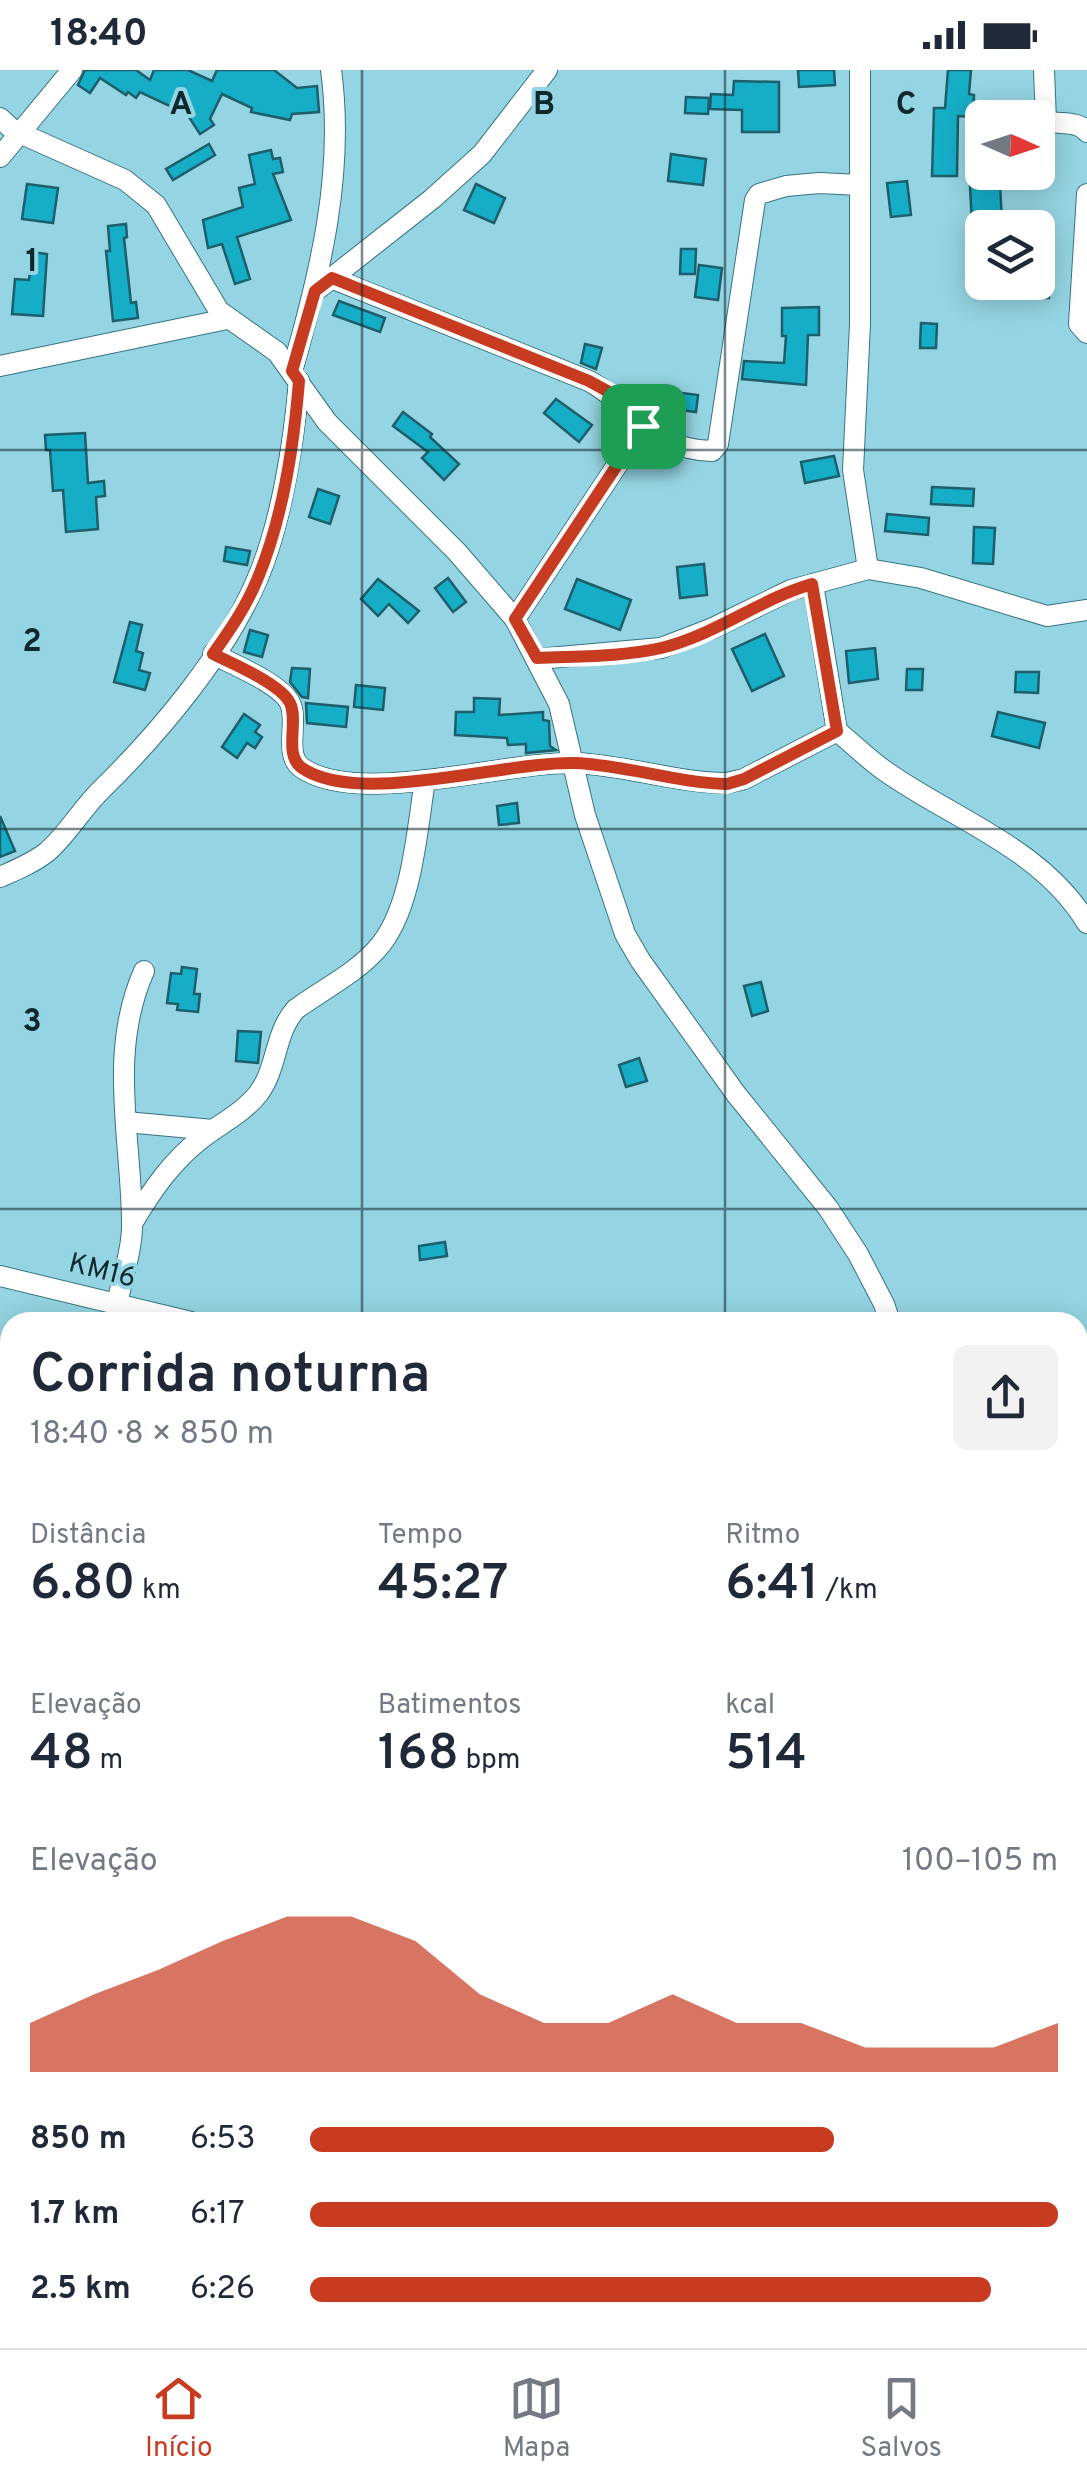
<!DOCTYPE html>
<html lang="pt">
<meta charset="utf-8">
<style>
body{margin:0;font-family:Overpass,sans-serif;background:#f2f2f3;color:#1f2937;height:100vh;display:flex;flex-direction:column;font-size:38px;white-space:nowrap}
*{box-sizing:border-box;margin:0}
p{font-size:32px;color:#747a83}
.icon{flex:none;width:55px;height:55px;fill:none;stroke:currentColor;stroke-width:2;stroke-linecap:round;stroke-linejoin:round}
.map{position:relative;flex:1;overflow:hidden}
.drawer{position:absolute;left:0px;top:1242px;width:1088px;height:1038px;display:flex;flex-direction:column;background:#fff;border-radius:30px 30px 0 0;box-shadow:0 5px 25px #0003}
.drawer>*{flex:none}
.needle{width:65px;rotate:93deg}
.controls{position:absolute;left:965px;top:30px;display:grid;gap:20px}
.controls a{display:grid;place-items:center;width:90px;height:90px;border-radius:15px;background:#fff;box-shadow:0 5px 25px #0003;font-size:50px}
.pin{position:absolute;display:grid;place-items:center;width:85px;height:85px;color:#fff;margin:-42px;border-radius:20px;box-shadow:0 5px 15px #0006}
.round{display:grid;place-items:center;flex:none;width:105px;height:105px;border-radius:15px;background:#f2f2f3}
.head{display:flex;align-items:center;justify-content:space-between;height:170px;padding:0 30px}
h1{font-size:55px;font-weight:600;line-height:75px}
.metrics{display:grid;grid-template-columns:repeat(3,1fr);gap:15px;height:170px;padding:10px 30px}
.metrics div{display:grid;align-content:center}
.metrics b{font-size:50px;font-weight:600}
.metrics small{font-size:28px;font-weight:400}
.metrics p{font-size:28px}
.chart{height:280px;padding:20px 30px}
.chart p{display:flex;justify-content:space-between}
.chart svg{width:100%;height:180px;margin-top:10px;fill:#c73c21;opacity:.7}
ul{padding:0 30px;list-style:none;font-size:32px}
li{display:grid;grid-template-columns:160px 120px 1fr;align-items:center;height:75px}
li i{height:25px;border-radius:12px;background:#c73c21}
.status{display:flex;justify-content:space-between;align-items:center;height:70px;padding:0 50px;background:#fff;direction:ltr}
.status svg{height:28px;fill:currentColor}
.tabs{display:flex;justify-content:space-around;align-items:center;height:140px;border-top:2px solid #e0e1e3;background:#fff;font-size:28px;color:#747a83}
.tabs a{display:grid;justify-items:center;gap:5px}
.tabs .on{color:#c73c21}
.map>svg:first-child{display:block}
</style>
<div class="status"><b>18:40</b><svg viewBox="0 0 49 12"><path d="M0 12V9h3v3zM5 12V6h3v6zM10 12V3h3v9zM15 12V0h3v12zM26 1h20v11H26zM47 4h2v5h-2z"/></svg></div>
<div class="map">
<svg width="1087" height="2278" viewBox="0 0 1087 2278">
<rect width="100%" height="100%" fill="#95d4e2"/>
<g fill="#16aec7" stroke="#1d5e6a" stroke-width="2.5">
<polygon points="85,0 136,0 150,10 154,0 188,0 212,11 217,0 274,0 297,18 317,16 319,42 292,44 290,50 251,42 252,38 222,24 210,49 214,55 200,64 187,44 140,22 136,28 128,22 126,25 100,8 90,23 78,15"/>
<polygon points="798,0 834,0 835,15 799,17"/>
<polygon points="948,0 971,0 969,24 974,25 973,47 958,46 957,106 932,106 934,38 945,38"/>
<polygon points="734,11 779,12 779,62 742,62 742,40 710,39 711,24 733,25"/>
<polygon points="686,27 709,28 708,44 685,43"/>
<polygon points="209,74 215,85 173,110 166,99"/>
<polygon points="271,80 273,89 280,88 283,102 273,104 291,150 237,167 250,209 235,214 222,174 208,178 203,150 243,137 239,118 255,114 249,85"/>
<polygon points="671,84 706,89 703,115 668,111"/>
<polygon points="907,111 911,145 891,147 887,113"/>
<polygon points="27,114 58,118 53,153 22,149"/>
<polygon points="476,114 505,128 494,153 464,140"/>
<polygon points="1000,114 1002,152 972,154 970,116"/>
<polygon points="126,154 127,167 124,168 131,233 136,232 138,248 113,251 106,181 110,181 108,156"/>
<polygon points="681,179 696,179 695,204 680,204"/>
<polygon points="32,182 47,184 43,246 12,244 15,209 29,210"/>
<polygon points="699,195 722,198 718,230 695,227"/>
<rect x="1024" y="214" width="25" height="14"/>
<polygon points="339,231 385,248 380,262 333,245"/>
<polygon points="819,237 819,265 808,265 806,315 742,309 744,291 784,293 786,266 782,266 782,238"/>
<polygon points="921,253 937,254 936,278 920,278"/>
<polygon points="585,274 602,278 596,299 581,293"/>
<polygon points="674,322 698,325 696,342 672,339"/>
<polygon points="556,329 592,355 579,372 544,343"/>
<polygon points="403,342 432,364 430,367 459,394 444,410 422,388 428,382 393,356"/>
<polygon points="85,363 88,413 104,411 105,426 96,427 98,459 66,462 63,420 53,421 50,380 46,380 45,365"/>
<polygon points="834,386 839,406 805,413 801,392"/>
<polygon points="932,417 974,419 973,436 931,434"/>
<polygon points="318,419 339,426 330,454 309,447"/>
<polygon points="887,444 929,448 928,465 885,461"/>
<polygon points="974,457 995,458 993,494 973,493"/>
<polygon points="226,477 250,481 247,495 224,491"/>
<polygon points="704,494 707,525 680,528 677,497"/>
<polygon points="448,508 466,532 453,542 435,518"/>
<polygon points="378,509 419,541 408,553 389,534 378,546 361,529"/>
<polygon points="577,509 631,530 620,560 565,539"/>
<polygon points="130,552 142,555 136,581 143,583 139,600 150,603 145,620 114,612"/>
<polygon points="250,560 268,565 262,587 244,582"/>
<polygon points="765,564 784,606 752,621 732,579"/>
<polygon points="875,578 878,609 849,613 846,581"/>
<polygon points="292,598 310,599 308,628 302,627 290,612"/>
<polygon points="907,599 923,599 922,620 906,620"/>
<polygon points="1016,602 1039,602 1038,623 1015,622"/>
<polygon points="356,615 385,618 383,640 354,637"/>
<polygon points="474,628 500,629 499,645 543,642 543,650 549,651 550,676 556,680 526,683 526,674 508,675 507,668 455,665 456,642 474,642"/>
<polygon points="306,633 348,637 346,657 307,653"/>
<polygon points="998,642 1045,653 1039,678 992,666"/>
<polygon points="244,644 260,655 255,662 262,667 255,678 247,673 237,688 222,677"/>
<polygon points="517,733 519,753 499,755 497,736"/>
<polygon points="0,746 15,781 0,787"/>
<polygon points="182,897 197,899 194,924 200,924 198,942 177,940 178,934 167,933 171,903 181,904"/>
<polygon points="761,912 768,941 752,946 744,916"/>
<polygon points="238,961 261,962 258,993 236,991"/>
<polygon points="639,988 647,1011 626,1017 619,995"/>
<polygon points="445,1172 447,1186 420,1190 419,1176"/>
</g>
<g fill="none" stroke-linecap="round" stroke-linejoin="round">
<defs>
<g id="minor">
<polyline points="860,0 860,254 853,400 868,499"/>
<path d="M1044 0 1046 51C1059 55 1078 50 1087 62"/>
<polyline points="0,48 13,60 125,110 156,135 219,241 277,282 327,352 457,482 515,549 559,634 585,745 625,864 640,890 736,1024 828,1138 858,1184 884,1234 890,1252"/>
<polyline points="0,87 72,0"/>
<polyline points="1087,124 1079,254 1087,263"/>
<path d="M331 208 589 311C636 337 650 380 712 381L718 374 755 130 759 124 786 116 819 113 860 115"/>
<polyline points="315,221 432,129 482,84 547,0"/>
<polyline points="0,296 227,249"/>
<path d="M292 301C320 204 345 102 331 0"/>
<path d="M813 514 837 661C853 674 868 689 885 701 953 749 1042 778 1087 853"/>
<polyline points="515,549 643,356"/>
<path d="M213 584C232 594 281 614 290 633 299 652 283 685 302 698 359 737 506 691 575 693 626 695 676 713 727 713L744 709 837 661"/>
<polyline points="537,589 661,578 713,558 791,520 868,499 921,508 1047,546 1087,540"/>
<path d="M0 807C16 800 33 793 47 782 68 764 82 738 102 719 159 663 224 586 256 512 281 456 294 372 299 311"/>
<polyline points="126,1052 213,1060"/>
<path d="M133 1152C152 1120 172 1091 202 1068 220 1054 244 1042 258 1024 278 998 274 963 296 939 322 920 356 903 377 879 412 841 417 760 425 710"/>
<polyline points="0,1206 191,1252"/>
<path d="M117 1234C122 1208 133 1178 132 1151 131 1066 108 982 144 901"/>
<polyline points="1078,1342 1087,1343"/>
<polyline points="0,1636 10,1634"/>
<polyline points="1078,1962 1087,1957"/>
<polyline points="0,2064 10,2064"/>
<polyline points="1078,2195 1087,2188"/>
<polyline points="137,2270 139,2278"/>
<polyline points="575,2270 578,2278"/>
<polyline points="1043,2270 1048,2278"/>
<polyline points="805,2278 807,2270"/>
<polyline points="977,2278 986,2270"/>
</g>
</defs>
<use href="#minor" stroke="#367481" stroke-width="22"/>
<use href="#minor" stroke="#fff" stroke-width="20"/>
</g>
<g fill="none" stroke-linecap="round" stroke-linejoin="round">
<defs>
<path id="route" d="M332 208 589 311 609 322 643 356 515 549 537 588C577 586 622 587 661 578 715 565 760 529 812 514L837 661 744 709 727 714C676 713 626 695 575 693 505 691 359 737 302 698 283 685 299 652 290 633 281 614 233 594 213 584 230 560 246 537 257 510 282 451 294 374 299 311L292 301 315 221Z"/>
</defs>
<use href="#route" stroke="#fff" stroke-width="20"/>
<use href="#route" stroke="#c73c21" stroke-width="12"/>
</g>
<path fill="none" stroke="#0e282e" stroke-width="2.5" stroke-opacity="0.55" d="M362 0V1252M725 0V1252M0 380H1087M0 759H1087M0 1139H1087M0 1519H10M1078 1519H1087M0 1898H10M1078 1898H1087M362 2270V2278M725 2270V2278"/>
<g text-anchor="middle" dominant-baseline="central" stroke-width="8" stroke-linejoin="round" paint-order="stroke">
<g font-size="28" fill="#0e282e" stroke="#95d4e2">
<text transform="translate(102 1202) rotate(14)">KM16</text>
</g>
</g>
<g font-size="32" text-anchor="middle" font-weight="bold" fill="#0e282e" stroke="#95d4e2" stroke-width="8" stroke-linejoin="round" paint-order="stroke">
<text x="181" y="44">A</text>
<text x="544" y="44">B</text>
<text x="906" y="44">C</text>
<text x="32" y="201">1</text>
<text x="32" y="581">2</text>
<text x="32" y="961">3</text>
</g>
</svg>
<div class="controls">
<a><svg class="needle" viewBox="-14 -14 28 28"><path d="M0-13l5 13h-10z" fill="#e53935"/><path d="M0 13l5-13h-10z" fill="#747a83"/></svg></a>
<a><svg class="icon" aria-label="layers" viewBox="0 0 24 24"><path d="M12 4l9 5-9 5-9-5zM3 14l9 5 9-5"/></svg></a>
</div>
<div class="pin" style="left:643px;top:356px;background:#1e9e55"><svg class="icon" aria-label="arrive" viewBox="0 0 24 24"><path d="M6 21V4h12l-3 4 3 4H6"/></svg></div>
<section class="drawer">
<div class="head"><div><h1>Corrida noturna</h1><p>18:40 · 8 × 850 m</p></div><a class="round"><svg class="icon" aria-label="share" viewBox="0 0 24 24"><path d="M12 15V3M7 8l5-5 5 5M5 13v7h14v-7"/></svg></a></div>
<div class="metrics">
<div><p>Distância</p><b>6.80<small> km</small></b></div>
<div><p>Tempo</p><b>45:27</b></div>
<div><p>Ritmo</p><b>6:41<small> /km</small></b></div>
</div>
<div class="metrics">
<div><p>Elevação</p><b>48<small> m</small></b></div>
<div><p>Batimentos</p><b>168<small> bpm</small></b></div>
<div><p>kcal</p><b>514</b></div>
</div>
<div class="chart"><p><span>Elevação</span>100–105 m</p>
<svg viewBox="0 0 160 44" preserveAspectRatio="none"><path d="M0 44V32L10 25L20 19L30 12L40 6L50 6L60 12L70 25L80 32L90 32L100 25L110 32L120 32L130 38L140 38L150 38L160 32V44z"/></svg>
</div>
<ul>
<li><b>850 m</b>6:53<i style="width:70%"></i></li>
<li><b>1.7 km</b>6:17<i style="width:100%"></i></li>
<li><b>2.5 km</b>6:26<i style="width:91%"></i></li>
</ul>
</section>
</div>
<nav class="tabs">
<a class="on"><svg class="icon" aria-label="home" viewBox="0 0 24 24"><path d="M3 11l9-7 9 7M6 9v11h12V9"/></svg>Início</a>
<a><svg class="icon" aria-label="map" viewBox="0 0 24 24"><path d="M3 6l6-2 6 2 6-2v14l-6 2-6-2-6 2zM9 4v14M15 6v14"/></svg>Mapa</a>
<a><svg class="icon" aria-label="saved" viewBox="0 0 24 24"><path d="M7 4h10v16l-5-4-5 4z"/></svg>Salvos</a>
</nav>
